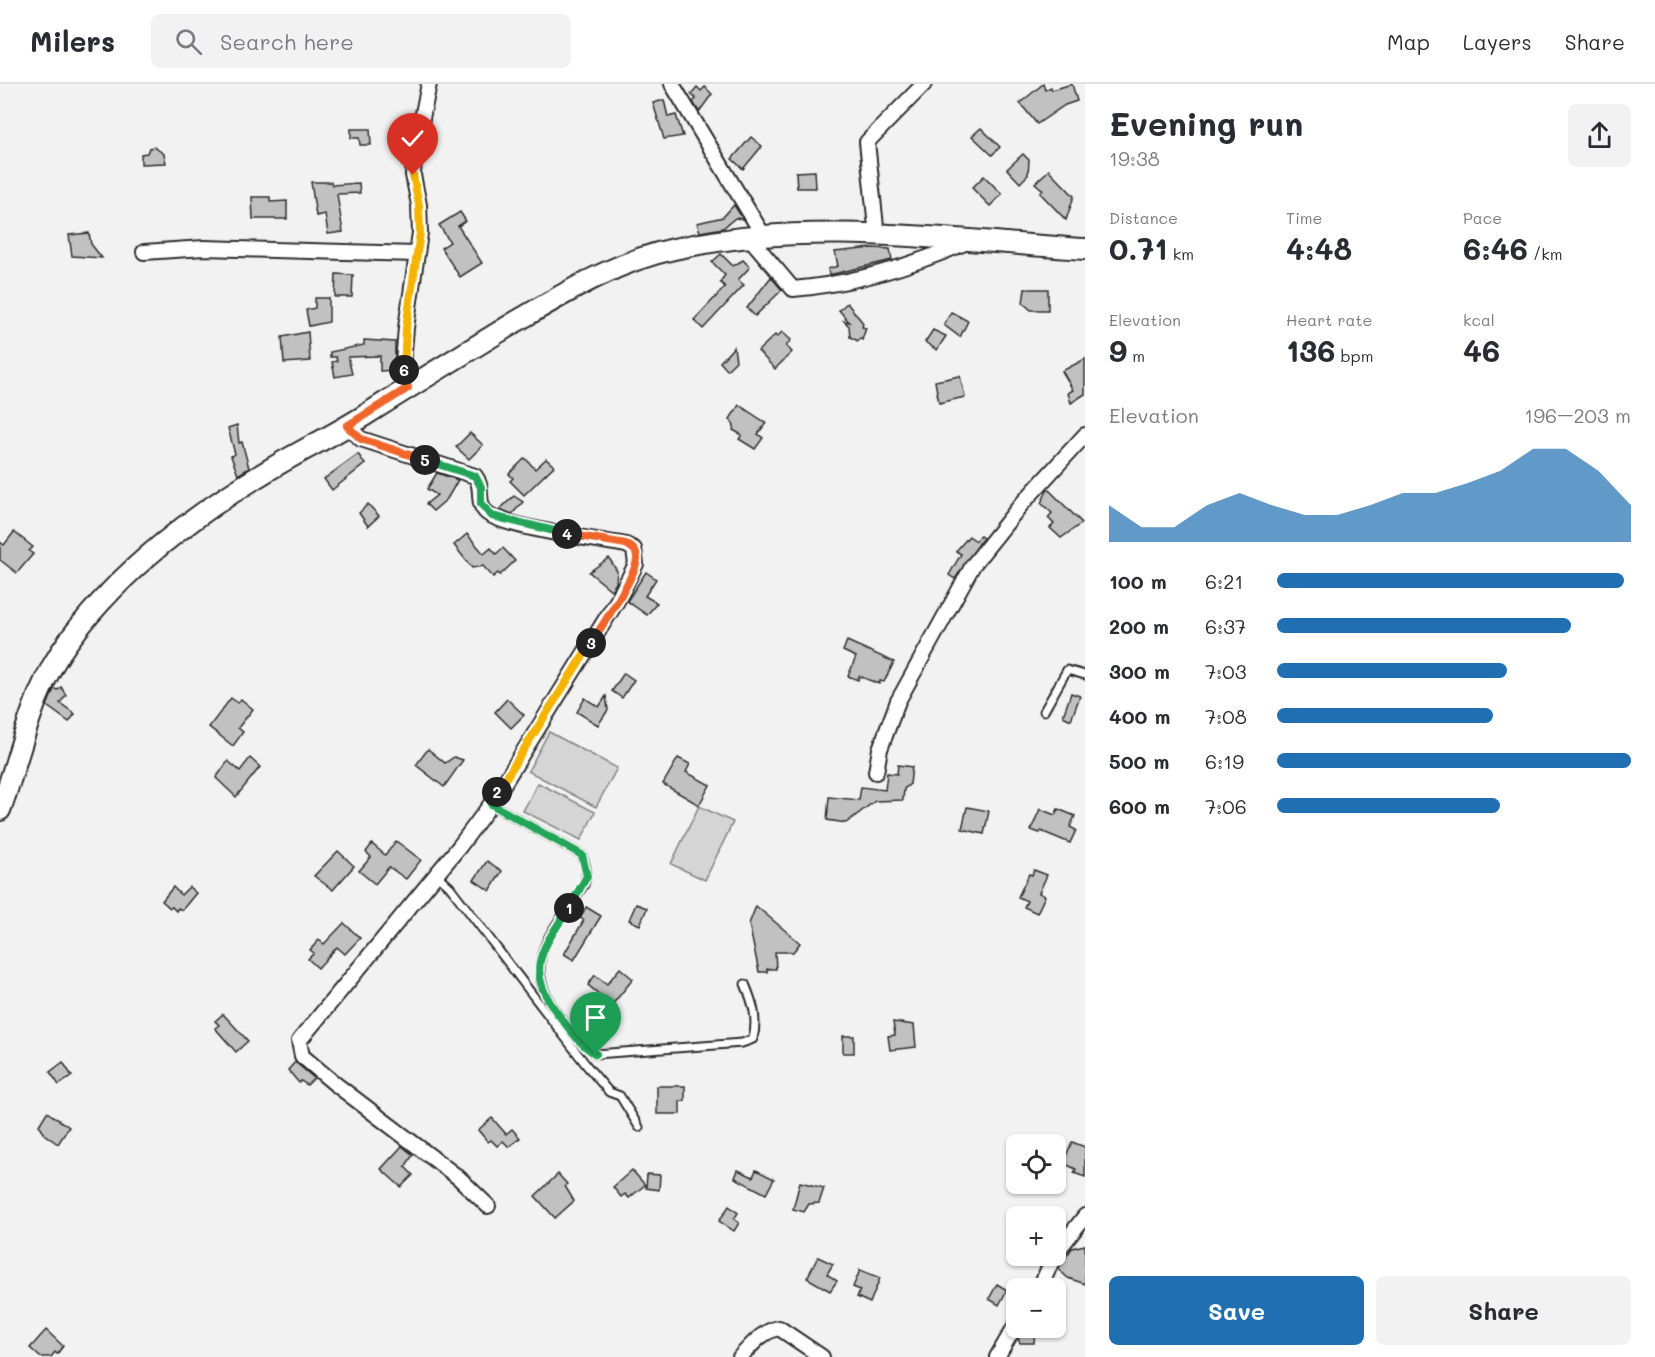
<!DOCTYPE html>
<meta charset="utf-8">
<style>
body{margin:0;font-family:Mali,sans-serif;background:#f2f2f3;color:#2b2b33;height:100vh;display:flex;flex-direction:column;font-size:22px;white-space:nowrap}
*{box-sizing:border-box;margin:0}
p{font-size:20px;color:#7c7c81}
.icon{flex:none;width:33px;height:33px;fill:none;stroke:currentColor;stroke-width:2;stroke-linecap:round;stroke-linejoin:round}
.map{position:relative;flex:1;overflow:hidden}
.panel{display:flex;flex-direction:column;background:#fff;width:570px}
.panel>*{flex:none}
.tools{position:absolute;left:1006px;top:1050px;display:grid;gap:12px}
.tools a{display:grid;place-items:center;width:60px;height:60px;border-radius:9px;background:#fff;box-shadow:0 2px 4px #0004;font-size:30px}
.pin{position:absolute;display:grid;place-items:center;width:51px;height:51px;color:#fff;margin:-62px -26px;border-radius:50% 50% 50% 0;rotate:-45deg;box-shadow:0 0 6px #0007}
.pin .icon{rotate:45deg}
.km{position:absolute;width:30px;height:30px;margin:-15px;border-radius:50%;background:#222;color:#fff;font-size:16px;line-height:30px;text-align:center}
.round{display:grid;place-items:center;flex:none;width:63px;height:63px;border-radius:9px;background:#f2f2f3}
.overview{display:flex;align-items:center;justify-content:space-between;height:102px;padding:0 24px}
h1{font-size:33px;font-weight:800;line-height:45px}
.figures{display:grid;grid-template-columns:repeat(3,1fr);gap:9px;height:102px;padding:6px 24px}
.figures div{display:grid;align-content:center}
.figures b{font-size:30px;font-weight:800}
.figures small{font-size:16px;font-weight:400}
.figures p{font-size:16px}
.chart{height:168px;padding:12px 24px}
.chart p{display:flex;justify-content:space-between}
.chart svg{width:100%;height:108px;margin-top:6px;fill:#1f6fb2;opacity:.7}
.button{display:flex;gap:12px;margin-top:auto;padding:12px 24px}
.button a{flex:1;height:69px;border-radius:9px;background:#1f6fb2;color:#fff;font-size:24px;font-weight:800;line-height:69px;text-align:center}
.button a+a{background:#f2f2f3;color:#2b2b33}
ul{padding:0 24px;list-style:none;font-size:20px}
li{display:grid;grid-template-columns:96px 72px 1fr;align-items:center;height:45px}
li i{height:15px;border-radius:8px;background:#1f6fb2}
header{display:flex;align-items:center;gap:36px;box-sizing:border-box;height:84px;padding:0 30px;background:#fff;border-bottom:2px solid #e1e1e2}
header strong{font-size:28px}
nav{display:flex;gap:33px;margin-inline-start:auto;font-size:21px}
.search{width:420px;height:54px;background:#f2f2f3;display:flex;align-items:center;gap:15px;box-sizing:border-box;padding:0 21px;border-radius:9px;color:#7c7c81;font-size:22px}
main{display:flex;flex:1;min-height:0}
.map>svg:first-child{display:block}
</style>
<header>
<strong>Milers</strong>
<div class="search"><svg class="icon" aria-label="search" viewBox="0 0 24 24"><circle cx="10" cy="10" r="6"/><path d="M15 15l6 6"/></svg>Search here</div>
<nav><a>Map</a><a>Layers</a><a>Share</a></nav>
</header>
<main>
<div class="map">
<svg width="1085" height="1273" viewBox="0 0 1085 1273">
<rect width="100%" height="100%" fill="#f2f2f2"/>
<filter id="ink" filterUnits="userSpaceOnUse"><feTurbulence type="fractalNoise" baseFrequency=".0167" numOctaves="2"/><feDisplacementMap in="SourceGraphic" scale="12" xChannelSelector="R" yChannelSelector="G"/><feConvolveMatrix kernelMatrix="1 2 1 2 8 2 1 2 1" color-interpolation-filters="sRGB"/></filter>
<g filter="url(#ink)">
<g fill="#d5d5d5" stroke="#808080" stroke-width="1.5">
<polygon points="549,648 617,684 596,723 528,687"/>
<polygon points="538,699 595,728 581,756 523,727"/>
<polygon points="699,722 733,738 705,796 671,780"/>
</g>
<g fill="#c1c1c1" stroke="#2b2b2b" stroke-width="1.5">
<polygon points="1043,0 1045,6 1051,3 1052,6 1072,0 1077,17 1065,21 1037,40 1020,19"/>
<polygon points="697,3 701,7 705,3 712,10 699,28 693,18 696,15 691,10"/>
<polygon points="664,16 668,33 676,31 683,52 664,55 653,19"/>
<polygon points="981,44 1000,63 992,71 972,52"/>
<polygon points="351,45 370,45 371,61 360,61 359,54 351,54"/>
<polygon points="751,53 762,62 743,85 732,75"/>
<polygon points="154,63 164,70 166,79 141,80 141,70 147,69 149,64"/>
<polygon points="1023,70 1029,76 1028,91 1020,99 1007,85"/>
<polygon points="1049,86 1074,112 1066,136 1040,109 1043,106 1035,99"/>
<polygon points="815,87 816,104 797,104 796,88"/>
<polygon points="984,92 1002,110 990,122 972,104"/>
<polygon points="311,98 331,98 332,101 359,99 360,109 337,110 343,148 328,150 325,130 316,132"/>
<polygon points="252,113 270,113 270,118 287,117 287,135 253,135"/>
<polygon points="734,121 743,135 735,134 723,144 700,148 697,139 723,133"/>
<polygon points="460,128 466,137 458,142 482,179 460,193 441,164 450,158 439,141"/>
<polygon points="89,149 91,160 102,174 72,172 69,151"/>
<polygon points="872,164 890,165 892,176 829,191 828,185 838,182 835,168"/>
<polygon points="721,170 733,182 743,176 750,183 738,196 744,201 703,245 694,236 725,203 720,198 725,191 712,178"/>
<polygon points="336,190 353,191 352,213 335,213"/>
<polygon points="771,193 782,206 755,232 747,224"/>
<polygon points="1025,205 1048,205 1048,226 1031,226 1023,219"/>
<polygon points="315,214 329,214 329,238 309,242 306,226 315,224"/>
<polygon points="847,219 863,239 862,243 866,244 862,256 860,254 858,257 850,253 849,242 844,237 849,238 839,226"/>
<polygon points="951,228 968,237 960,253 944,241"/>
<polygon points="933,246 946,252 937,266 925,258"/>
<polygon points="308,248 310,277 284,279 282,253"/>
<polygon points="782,248 791,256 786,262 792,268 775,285 758,267 775,251 777,253"/>
<polygon points="364,256 395,258 395,286 380,287 380,272 348,273 352,290 335,293 332,278 337,277 336,273 330,273 330,268 364,261"/>
<polygon points="734,263 736,277 727,286 720,278"/>
<polygon points="1085,275 1085,310 1071,319 1068,309 1073,306 1062,287"/>
<polygon points="960,292 965,313 939,319 935,297"/>
<polygon points="739,321 766,339 758,350 763,354 755,365 739,355 742,351 733,346 734,341 730,335"/>
<polygon points="237,341 239,359 242,358 249,384 238,391 231,372 235,370 228,344"/>
<polygon points="470,349 483,361 469,375 456,363"/>
<polygon points="358,370 365,380 332,406 324,395"/>
<polygon points="525,374 535,385 546,375 554,382 524,411 510,397 513,394 509,390"/>
<polygon points="437,389 458,396 447,415 433,427 426,420 437,411 427,405"/>
<polygon points="1048,405 1082,439 1061,454 1050,444 1054,440 1048,434 1052,429 1041,419"/>
<polygon points="514,412 523,418 512,430 500,425"/>
<polygon points="368,420 379,432 368,442 359,429"/>
<polygon points="14,448 33,463 29,467 33,470 17,489 0,476 0,458 4,461"/>
<polygon points="467,450 484,470 491,464 496,470 503,464 515,477 500,491 498,489 493,493 483,482 472,484 454,461"/>
<polygon points="969,452 976,457 980,452 983,454 955,495 949,491 961,470 956,467"/>
<polygon points="609,474 617,487 616,499 611,506 589,488"/>
<polygon points="646,488 656,495 645,512 657,519 647,531 627,517"/>
<polygon points="847,557 894,578 884,598 880,597 879,600 859,592 858,596 848,592 856,573 843,567"/>
<polygon points="624,589 634,596 622,614 612,607"/>
<polygon points="61,603 66,611 60,619 75,630 69,638 47,622 54,605 58,606"/>
<polygon points="1071,609 1080,612 1071,636 1063,632"/>
<polygon points="606,612 608,626 598,641 577,628 585,614 599,623"/>
<polygon points="231,614 238,619 241,615 253,625 238,644 243,648 233,662 209,643"/>
<polygon points="507,615 524,631 511,644 495,628"/>
<polygon points="428,665 445,679 454,673 463,676 444,703 416,681"/>
<polygon points="250,674 260,683 236,713 216,694 228,677 240,687"/>
<polygon points="678,674 690,680 686,688 710,701 699,721 663,700"/>
<polygon points="898,681 912,683 910,700 904,705 903,716 875,717 846,739 827,736 829,713 859,716 861,703 885,706 887,689 897,690"/>
<polygon points="967,723 989,727 984,750 962,745"/>
<polygon points="1040,725 1055,731 1058,725 1075,732 1070,743 1076,746 1070,759 1041,747 1040,749 1031,746"/>
<polygon points="396,757 421,776 406,795 389,783 375,800 359,787 371,773 366,768 372,760 385,771"/>
<polygon points="338,767 354,782 333,806 314,792"/>
<polygon points="487,777 502,787 490,807 474,796"/>
<polygon points="1034,786 1047,791 1039,809 1045,812 1037,829 1024,823 1027,817 1018,813 1029,790 1032,791"/>
<polygon points="173,803 181,811 189,803 196,809 182,826 178,824 176,827 172,823 170,824 162,817"/>
<polygon points="636,820 647,824 640,841 629,836"/>
<polygon points="756,822 800,859 793,868 775,868 776,885 767,885 767,888 759,888 749,840"/>
<polygon points="586,823 601,832 574,876 564,870 584,836 580,834"/>
<polygon points="344,839 360,854 345,870 337,863 318,884 308,875 314,869 310,866 319,856 324,860"/>
<polygon points="620,884 633,895 612,921 588,901 595,891 607,900"/>
<polygon points="223,930 248,957 236,968 215,944 219,941 215,937"/>
<polygon points="893,938 914,941 916,963 890,966 888,952 895,951"/>
<rect x="843" y="952" width="11" height="17"/>
<polygon points="63,978 72,992 59,1001 50,988"/>
<polygon points="295,978 314,994 307,1001 301,997 299,999 288,986"/>
<polygon points="657,1002 685,1002 685,1017 680,1017 680,1030 657,1030"/>
<polygon points="47,1028 69,1043 58,1060 45,1051 39,1041"/>
<polygon points="492,1034 506,1050 512,1045 520,1054 509,1063 503,1057 497,1062 491,1056 488,1058 478,1046"/>
<polygon points="1072,1058 1085,1063 1085,1093 1074,1089 1076,1085 1063,1079"/>
<polygon points="402,1062 413,1071 405,1083 413,1091 401,1103 381,1085"/>
<polygon points="632,1086 645,1101 629,1114 625,1110 621,1113 613,1103"/>
<polygon points="738,1086 753,1093 756,1086 774,1095 766,1110 735,1094"/>
<polygon points="558,1090 567,1100 565,1102 574,1117 555,1134 535,1112"/>
<polygon points="647,1090 660,1091 659,1106 646,1104"/>
<polygon points="800,1098 824,1104 819,1119 809,1120 804,1128 793,1125"/>
<polygon points="729,1122 738,1129 734,1135 739,1139 734,1147 719,1137"/>
<polygon points="1085,1161 1085,1200 1068,1194 1058,1185 1072,1164"/>
<polygon points="818,1173 833,1180 827,1190 837,1197 830,1207 807,1194"/>
<polygon points="860,1186 880,1194 870,1219 857,1213 860,1206 853,1203"/>
<polygon points="997,1200 1007,1206 999,1221 989,1215"/>
<polygon points="1025,1244 1035,1244 1034,1259 1020,1259 1018,1255"/>
<polygon points="46,1246 63,1262 57,1270 55,1268 51,1273 40,1273 30,1264"/>
</g>
<g fill="none" stroke-linecap="round" stroke-linejoin="round">
<defs>
<g id="service">
<polyline points="1044,627 1067,586 1085,591"/>
<path d="M491 720 582 771C586 782 588 789 584 801 553 847 517 878 559 931 570 946 580 960 596 970L742 959 753 955C758 934 753 919 745 900"/>
<polyline points="436,790 450,803 587,982 609,1008 620,1012 639,1043"/>
</g>
<g id="minor">
<polyline points="672,0 763,151"/>
<polyline points="877,152 867,58 924,0"/>
<path d="M749 153 793 205C852 200 914 181 967 158"/>
<polyline points="144,168 204,164 416,170"/>
<polyline points="408,304 403,278 406,244 420,149 419,121 413,91 414,73 429,0"/>
<path d="M347 342 361 355 475 392C484 403 476 417 485 427 498 443 601 456 626 461L634 465 636 480 617 517 491 720 459 763 299 957 302 972 334 999 459 1094 488 1122"/>
<polyline points="876,688 880,665 898,617 973,481 1020,422 1085,351"/>
<polyline points="1056,1169 1085,1132"/>
<polyline points="1040,1204 1054,1172"/>
<path d="M740 1273C752 1261 762 1247 779 1244L822 1273"/>
<polyline points="997,1273 1017,1239"/>
</g>
<path id="secondary" d="M0 726C22 667 31 606 70 555 124 483 195 430 272 384 304 365 338 349 370 328 419 297 468 267 517 237 567 208 617 177 674 165 808 135 949 156 1085 165"/>
</defs>
<use href="#service" stroke="#2b2b2b" stroke-width="11"/>
<use href="#minor" stroke="#2b2b2b" stroke-width="18"/>
<use href="#secondary" stroke="#2b2b2b" stroke-width="24"/>
<use href="#service" stroke="#fff" stroke-width="7"/>
<use href="#minor" stroke="#fff" stroke-width="14"/>
<use href="#secondary" stroke="#fff" stroke-width="20"/>
</g>
</g>
<g fill="none" stroke-linecap="round" stroke-linejoin="round" filter="url(#ink)">
<defs>
<path id="split-1" d="M569 824C539 869 524 887 561 934 572 949 581 961 596 970"/>
<polyline id="split-2" points="497,708 491,720 582,771 587,792 569,824"/>
<polyline id="split-3" points="497,708 591,559"/>
<path id="split-4" d="M567 450 626 460C632 464 637 466 637 474 637 491 601 543 591 559"/>
<polyline id="split-5" points="425,376 475,392 481,403 481,420 492,432 567,450"/>
<polyline id="split-6" points="404,286 408,304 347,342 361,355 425,376"/>
<polyline id="split-7" points="404,286 406,244 420,149 419,121 413,91"/>
</defs>
<use href="#split-1" stroke="#fff" stroke-width="12"/>
<use href="#split-2" stroke="#fff" stroke-width="12"/>
<use href="#split-3" stroke="#fff" stroke-width="12"/>
<use href="#split-4" stroke="#fff" stroke-width="12"/>
<use href="#split-5" stroke="#fff" stroke-width="12"/>
<use href="#split-6" stroke="#fff" stroke-width="12"/>
<use href="#split-7" stroke="#fff" stroke-width="12"/>
<use href="#split-1" stroke="#22a559" stroke-width="8"/>
<use href="#split-2" stroke="#22a559" stroke-width="8"/>
<use href="#split-3" stroke="#f5b400" stroke-width="8"/>
<use href="#split-4" stroke="#f0652b" stroke-width="8"/>
<use href="#split-5" stroke="#22a559" stroke-width="8"/>
<use href="#split-6" stroke="#f0652b" stroke-width="8"/>
<use href="#split-7" stroke="#f5b400" stroke-width="8"/>
</g>
</svg>
<div class="tools">
<a><svg class="icon" aria-label="locate" viewBox="0 0 24 24"><circle cx="12" cy="12" r="6"/><path d="M12 2v4M12 18v4M2 12h4M18 12h4"/></svg></a>
<a>+</a>
<a>−</a>
</div>
<div class="pin" style="left:596px;top:970px;background:#1e9e55"><svg class="icon" aria-label="arrive" viewBox="0 0 24 24"><path d="M6 21V4h12l-3 4 3 4H6"/></svg></div>
<div class="pin" style="left:413px;top:91px;background:#d93025"><svg class="icon" aria-label="check" viewBox="0 0 24 24"><path d="M5 12l5 5 9-10"/></svg></div>
<b class="km" style="left:569px;top:824px">1</b>
<b class="km" style="left:497px;top:708px">2</b>
<b class="km" style="left:591px;top:559px">3</b>
<b class="km" style="left:567px;top:450px">4</b>
<b class="km" style="left:425px;top:376px">5</b>
<b class="km" style="left:404px;top:286px">6</b>
</div>
<section class="panel">
<div class="overview"><div><h1>Evening run</h1><p>19:38</p></div><a class="round"><svg class="icon" aria-label="share" viewBox="0 0 24 24"><path d="M12 15V3M7 8l5-5 5 5M5 13v7h14v-7"/></svg></a></div>
<div class="figures">
<div><p>Distance</p><b>0.71<small> km</small></b></div>
<div><p>Time</p><b>4:48</b></div>
<div><p>Pace</p><b>6:46<small> /km</small></b></div>
</div>
<div class="figures">
<div><p>Elevation</p><b>9<small> m</small></b></div>
<div><p>Heart rate</p><b>136<small> bpm</small></b></div>
<div><p>kcal</p><b>46</b></div>
</div>
<div class="chart"><p><span>Elevation</span>196–203 m</p>
<svg viewBox="0 0 160 44" preserveAspectRatio="none"><path d="M0 44V29L10 38L20 38L30 29L40 24L50 29L60 33L70 33L80 29L90 24L100 24L110 20L120 15L130 6L140 6L150 15L160 29V44z"/></svg>
</div>
<ul>
<li><b>100 m</b>6:21<i style="width:98%"></i></li>
<li><b>200 m</b>6:37<i style="width:83%"></i></li>
<li><b>300 m</b>7:03<i style="width:65%"></i></li>
<li><b>400 m</b>7:08<i style="width:61%"></i></li>
<li><b>500 m</b>6:19<i style="width:100%"></i></li>
<li><b>600 m</b>7:06<i style="width:63%"></i></li>
</ul>
<div class="button"><a>Save</a><a>Share</a></div>
</section>
</main>
